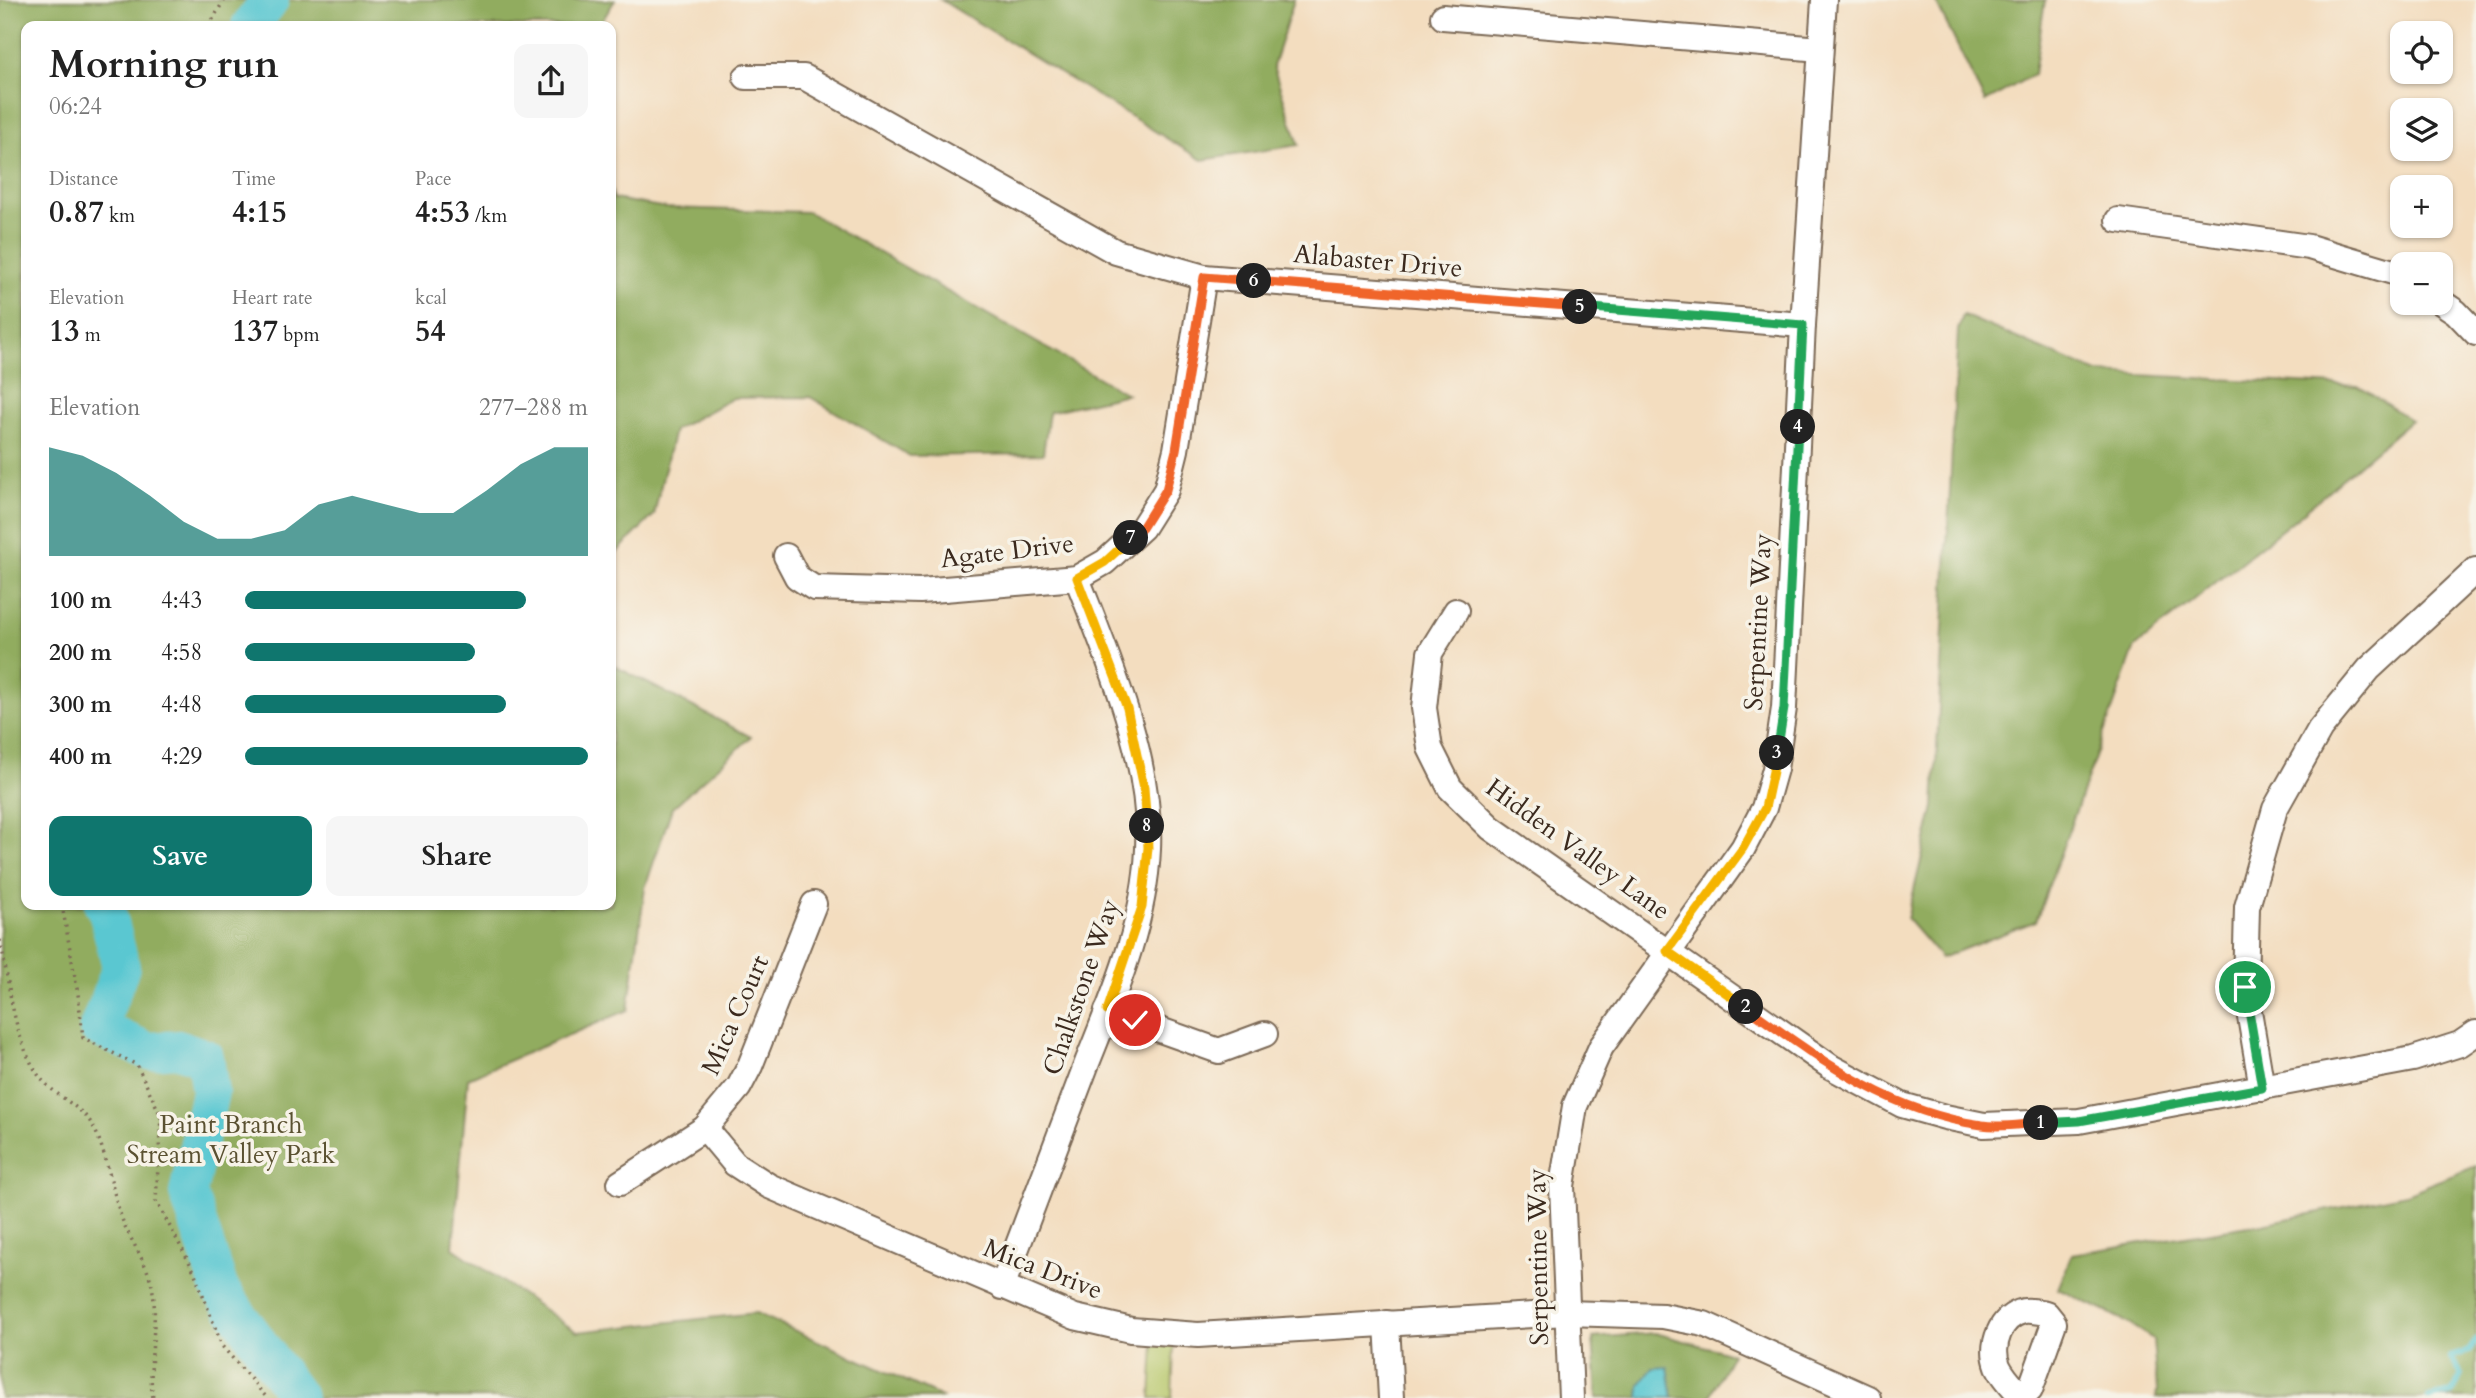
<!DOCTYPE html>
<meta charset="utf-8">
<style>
body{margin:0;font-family:Cardo,serif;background:#f6f6f6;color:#222;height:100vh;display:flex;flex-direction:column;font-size:26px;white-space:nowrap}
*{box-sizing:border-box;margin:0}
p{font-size:23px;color:#767676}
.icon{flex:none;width:38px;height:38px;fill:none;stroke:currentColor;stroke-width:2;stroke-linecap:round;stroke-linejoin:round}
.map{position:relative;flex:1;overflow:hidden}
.side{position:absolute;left:21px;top:21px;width:595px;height:889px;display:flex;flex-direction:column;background:#fff;border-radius:14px;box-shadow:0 2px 5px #0004}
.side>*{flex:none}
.fabs{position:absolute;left:2390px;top:21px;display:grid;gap:14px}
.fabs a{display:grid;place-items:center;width:63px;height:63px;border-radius:14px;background:#fff;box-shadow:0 2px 5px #0004;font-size:35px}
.pin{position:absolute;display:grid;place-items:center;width:60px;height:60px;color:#fff;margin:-30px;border:4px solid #fff;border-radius:50%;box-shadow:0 2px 7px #0007}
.km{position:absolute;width:35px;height:35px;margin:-18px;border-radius:50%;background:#222;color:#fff;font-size:19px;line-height:35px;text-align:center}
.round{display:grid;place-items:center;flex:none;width:74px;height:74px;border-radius:14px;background:#f6f6f6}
.head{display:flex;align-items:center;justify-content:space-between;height:119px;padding:0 28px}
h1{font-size:38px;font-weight:800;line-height:52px}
.metrics{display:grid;grid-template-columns:repeat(3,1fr);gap:10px;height:119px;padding:7px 28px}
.metrics div{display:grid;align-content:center}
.metrics b{font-size:30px;font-weight:800}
.metrics small{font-size:19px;font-weight:400}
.metrics p{font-size:19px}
.chart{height:196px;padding:14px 28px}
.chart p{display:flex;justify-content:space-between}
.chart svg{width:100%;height:126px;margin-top:7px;fill:#0f766e;opacity:.7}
.action{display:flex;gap:14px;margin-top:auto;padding:14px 28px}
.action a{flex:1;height:80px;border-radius:14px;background:#0f766e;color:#fff;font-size:28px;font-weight:800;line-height:80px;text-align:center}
.action a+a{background:#f6f6f6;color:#222}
ul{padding:0 28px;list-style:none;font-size:23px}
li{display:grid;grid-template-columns:112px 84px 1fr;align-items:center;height:52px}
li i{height:18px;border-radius:9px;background:#0f766e}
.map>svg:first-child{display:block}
</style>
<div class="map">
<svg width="2476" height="1398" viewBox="0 0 2476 1398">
<rect width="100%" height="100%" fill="#f7f3e8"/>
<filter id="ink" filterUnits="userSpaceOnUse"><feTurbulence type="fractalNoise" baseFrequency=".0143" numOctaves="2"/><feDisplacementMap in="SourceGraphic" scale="14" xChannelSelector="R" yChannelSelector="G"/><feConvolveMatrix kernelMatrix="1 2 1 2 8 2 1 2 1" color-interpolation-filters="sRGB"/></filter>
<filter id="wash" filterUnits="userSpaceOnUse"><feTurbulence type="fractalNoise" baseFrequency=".00686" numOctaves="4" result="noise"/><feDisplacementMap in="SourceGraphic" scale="28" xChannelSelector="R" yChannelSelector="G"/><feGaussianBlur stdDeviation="1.57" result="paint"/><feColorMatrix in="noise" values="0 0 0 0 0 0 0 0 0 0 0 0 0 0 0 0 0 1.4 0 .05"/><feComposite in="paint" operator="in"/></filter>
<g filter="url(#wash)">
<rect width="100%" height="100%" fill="#f3ddbf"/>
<polygon fill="#b7c76a" stroke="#797844" stroke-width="2" points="1154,1344 1174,1345 1172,1398 1151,1398"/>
<g fill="#91ac5e" stroke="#666b3e" stroke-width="2">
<polygon points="0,0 615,0 599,26 26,26 26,905 611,905 611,664 751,737 672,808 645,888 628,1010 468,1078 453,1248 577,1332 756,1313 944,1398 0,1398"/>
<polygon points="941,0 1294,0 1273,66 1299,145 1202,160"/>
<polygon points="1935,0 2045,0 2034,74 1985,102"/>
<polygon points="611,190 614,199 667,208 808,212 1127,394 1049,412 1043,454 910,456 810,397 733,398 674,430 654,515 611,558"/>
<polygon points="1963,315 2098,373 2358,386 2411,420 2300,515 2135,647 2036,921 1941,958 1907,919 1934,807 1958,330"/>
<polygon points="2476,1166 2476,1398 2156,1398 2157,1390 2153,1339 2119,1318 2058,1289 2072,1254 2262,1224 2406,1194"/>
<polygon points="1655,1333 1732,1354 1709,1398 1597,1398 1593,1338"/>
</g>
<polygon fill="#5ac7d1" stroke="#4a7878" stroke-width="2" points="1668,1367 1673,1398 1639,1398 1640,1385 1653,1368"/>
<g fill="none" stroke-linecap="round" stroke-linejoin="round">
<polyline stroke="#5ac7d1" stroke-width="6" points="2429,1398 2452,1393 2462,1375 2450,1357 2469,1351 2476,1341"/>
<g stroke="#5ac7d1" stroke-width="38">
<polyline points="250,26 270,0"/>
<polyline points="103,905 107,911 121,967 98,1028 148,1051 180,1049 205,1058 210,1092 188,1193 220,1289 298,1398"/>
</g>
</g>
</g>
<g filter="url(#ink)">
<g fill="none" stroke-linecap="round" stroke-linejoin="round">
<defs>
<g id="minor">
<polyline points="1443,17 1820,49"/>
<polyline points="746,77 804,77 1116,252 1204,277 1803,325"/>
<polyline points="2118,220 2309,247 2393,272 2403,278"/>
<polyline points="2441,302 2456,312 2476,333"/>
<polyline points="786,556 797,577 814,588 920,591 1077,578 1105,562 1142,528 1166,490 1176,450 1204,277"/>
<polyline points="1456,611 1430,653 1424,708 1430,748 1450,788 1491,828 1831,1067 1902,1105 1945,1117 1984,1125 2079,1121 2413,1059 2460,1044 2476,1033"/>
<polyline points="1107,1011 1219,1051 1265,1034"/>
<polyline points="2262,1088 2245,987 2247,907 2275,809 2320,729 2369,669 2476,570"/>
<polyline points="705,1128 735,1164 769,1186 1075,1317 1131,1330 1198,1335 1566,1313 1663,1316 1704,1324 1868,1398"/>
<polyline points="620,1183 705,1128 739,1087 750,1066 814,904"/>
<path d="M1002 1287C1030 1212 1059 1138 1087 1063 1114 995 1145 923 1148 849 1152 759 1109 661 1077 578"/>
<polyline points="1387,1323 1391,1398"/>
<polyline points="1571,1398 1562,1186 1575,1106 1601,1047 1743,848 1764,808 1775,769 1784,708 1803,325 1824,0"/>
<path d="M2022 1398V1397L2030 1390 2054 1323 2046 1313C2040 1312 2030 1310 2024 1311 2000 1316 1990 1345 1998 1366 2003 1377 2014 1388 2022 1397"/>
</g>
</defs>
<use href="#minor" stroke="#7b6956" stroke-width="28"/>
<g stroke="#7b6956" stroke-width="3.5" stroke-dasharray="2 5" stroke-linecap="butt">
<polyline points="209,26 224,0"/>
<polyline points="62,905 78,994 83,1038 137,1065 161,1116 156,1201 194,1271 222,1346 267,1398"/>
<path d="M0 940C10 984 12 1034 37 1073 52 1097 85 1105 96 1132 108 1160 112 1191 122 1219 131 1243 150 1266 153 1292 158 1328 147 1363 153 1398"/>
</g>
<use href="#minor" stroke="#fff" stroke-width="24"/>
</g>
</g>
<g fill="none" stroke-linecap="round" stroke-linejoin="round" filter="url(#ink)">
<defs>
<polyline id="split-1" points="2041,1123 2079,1121 2262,1088 2245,987"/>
<path id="split-2" d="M1746 1007C1819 1059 1891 1113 1982 1125 2001 1128 2022 1124 2041 1123"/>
<polyline id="split-3" points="1746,1007 1667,951 1743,848 1765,808 1777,753"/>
<polyline id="split-4" points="1777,753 1784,708 1798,427"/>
<polyline id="split-5" points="1580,307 1803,325 1798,427"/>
<polyline id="split-6" points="1254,281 1580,307"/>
<polyline id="split-7" points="1131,538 1142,528 1166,490 1176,450 1204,277 1254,281"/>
<polyline id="split-8" points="1131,538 1105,562 1077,578 1127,708 1144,788 1147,826"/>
<polyline id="split-9" points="1135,1020 1107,1011 1142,907 1148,848 1147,826"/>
</defs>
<use href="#split-1" stroke="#fff" stroke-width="14"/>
<use href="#split-2" stroke="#fff" stroke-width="14"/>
<use href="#split-3" stroke="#fff" stroke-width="14"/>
<use href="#split-4" stroke="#fff" stroke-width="14"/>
<use href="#split-5" stroke="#fff" stroke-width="14"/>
<use href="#split-6" stroke="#fff" stroke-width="14"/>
<use href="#split-7" stroke="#fff" stroke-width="14"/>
<use href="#split-8" stroke="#fff" stroke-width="14"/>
<use href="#split-9" stroke="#fff" stroke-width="14"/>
<use href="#split-1" stroke="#22a559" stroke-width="9"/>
<use href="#split-2" stroke="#f0652b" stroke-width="9"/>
<use href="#split-3" stroke="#f5b400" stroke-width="9"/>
<use href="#split-4" stroke="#22a559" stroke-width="9"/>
<use href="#split-5" stroke="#22a559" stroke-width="9"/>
<use href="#split-6" stroke="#f0652b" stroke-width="9"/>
<use href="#split-7" stroke="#f0652b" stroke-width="9"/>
<use href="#split-8" stroke="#f5b400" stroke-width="9"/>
<use href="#split-9" stroke="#f5b400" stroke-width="9"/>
</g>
<g text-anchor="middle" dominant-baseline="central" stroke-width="7" stroke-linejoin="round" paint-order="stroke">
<g font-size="26" fill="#3b2a1e" stroke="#f7f3e8">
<text transform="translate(1378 261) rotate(5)">Alabaster Drive</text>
<text transform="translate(1007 551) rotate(-7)">Agate Drive</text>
<text transform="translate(1758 622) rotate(-87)">Serpentine Way</text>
<text transform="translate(1578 849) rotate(36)">Hidden Valley Lane</text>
<text transform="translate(1081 987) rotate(-71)">Chalkstone Way</text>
<text transform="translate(735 1015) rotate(-66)">Mica Court</text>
<text transform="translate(1538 1257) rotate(-91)">Serpentine Way</text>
<text transform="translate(1043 1269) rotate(21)">Mica Drive</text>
</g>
<g font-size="26" fill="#5a5131" stroke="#f7f3e8">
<text x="231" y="1124">Paint Branch<tspan x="231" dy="30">Stream Valley Park</tspan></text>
</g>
</g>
</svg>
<div class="fabs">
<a><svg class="icon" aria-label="locate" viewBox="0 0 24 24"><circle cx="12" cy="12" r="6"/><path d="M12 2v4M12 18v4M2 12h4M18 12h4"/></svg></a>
<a><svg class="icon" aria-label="layers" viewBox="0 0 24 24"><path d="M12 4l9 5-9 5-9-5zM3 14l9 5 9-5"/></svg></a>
<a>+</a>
<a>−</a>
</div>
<div class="pin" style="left:2245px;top:987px;background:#1e9e55"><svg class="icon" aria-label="arrive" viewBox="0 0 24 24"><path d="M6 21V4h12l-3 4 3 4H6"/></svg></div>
<div class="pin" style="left:1135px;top:1020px;background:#d93025"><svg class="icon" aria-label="check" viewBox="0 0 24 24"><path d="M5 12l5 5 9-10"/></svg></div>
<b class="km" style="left:2041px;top:1123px">1</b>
<b class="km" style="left:1746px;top:1007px">2</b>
<b class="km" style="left:1777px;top:753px">3</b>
<b class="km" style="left:1798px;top:427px">4</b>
<b class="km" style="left:1580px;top:307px">5</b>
<b class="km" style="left:1254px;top:281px">6</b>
<b class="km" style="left:1131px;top:538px">7</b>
<b class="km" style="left:1147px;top:826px">8</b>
<section class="side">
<div class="head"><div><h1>Morning run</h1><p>06:24</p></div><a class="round"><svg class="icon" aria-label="share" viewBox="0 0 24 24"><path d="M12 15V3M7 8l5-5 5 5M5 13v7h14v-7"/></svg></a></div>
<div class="metrics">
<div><p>Distance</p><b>0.87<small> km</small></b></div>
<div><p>Time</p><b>4:15</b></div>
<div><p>Pace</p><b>4:53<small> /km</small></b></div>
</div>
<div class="metrics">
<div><p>Elevation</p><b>13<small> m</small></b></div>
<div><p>Heart rate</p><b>137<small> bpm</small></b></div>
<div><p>kcal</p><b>54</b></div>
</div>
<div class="chart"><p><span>Elevation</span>277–288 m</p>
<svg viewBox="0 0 160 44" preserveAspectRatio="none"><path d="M0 44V6L10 9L20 15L30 23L40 32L50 38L60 38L70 35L80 26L90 23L100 26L110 29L120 29L130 21L140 12L150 6L160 6V44z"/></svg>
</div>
<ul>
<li><b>100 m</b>4:43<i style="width:82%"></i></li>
<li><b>200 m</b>4:58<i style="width:67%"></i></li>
<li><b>300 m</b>4:48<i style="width:76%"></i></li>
<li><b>400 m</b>4:29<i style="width:100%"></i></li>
</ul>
<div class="action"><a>Save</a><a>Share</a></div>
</section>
</div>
